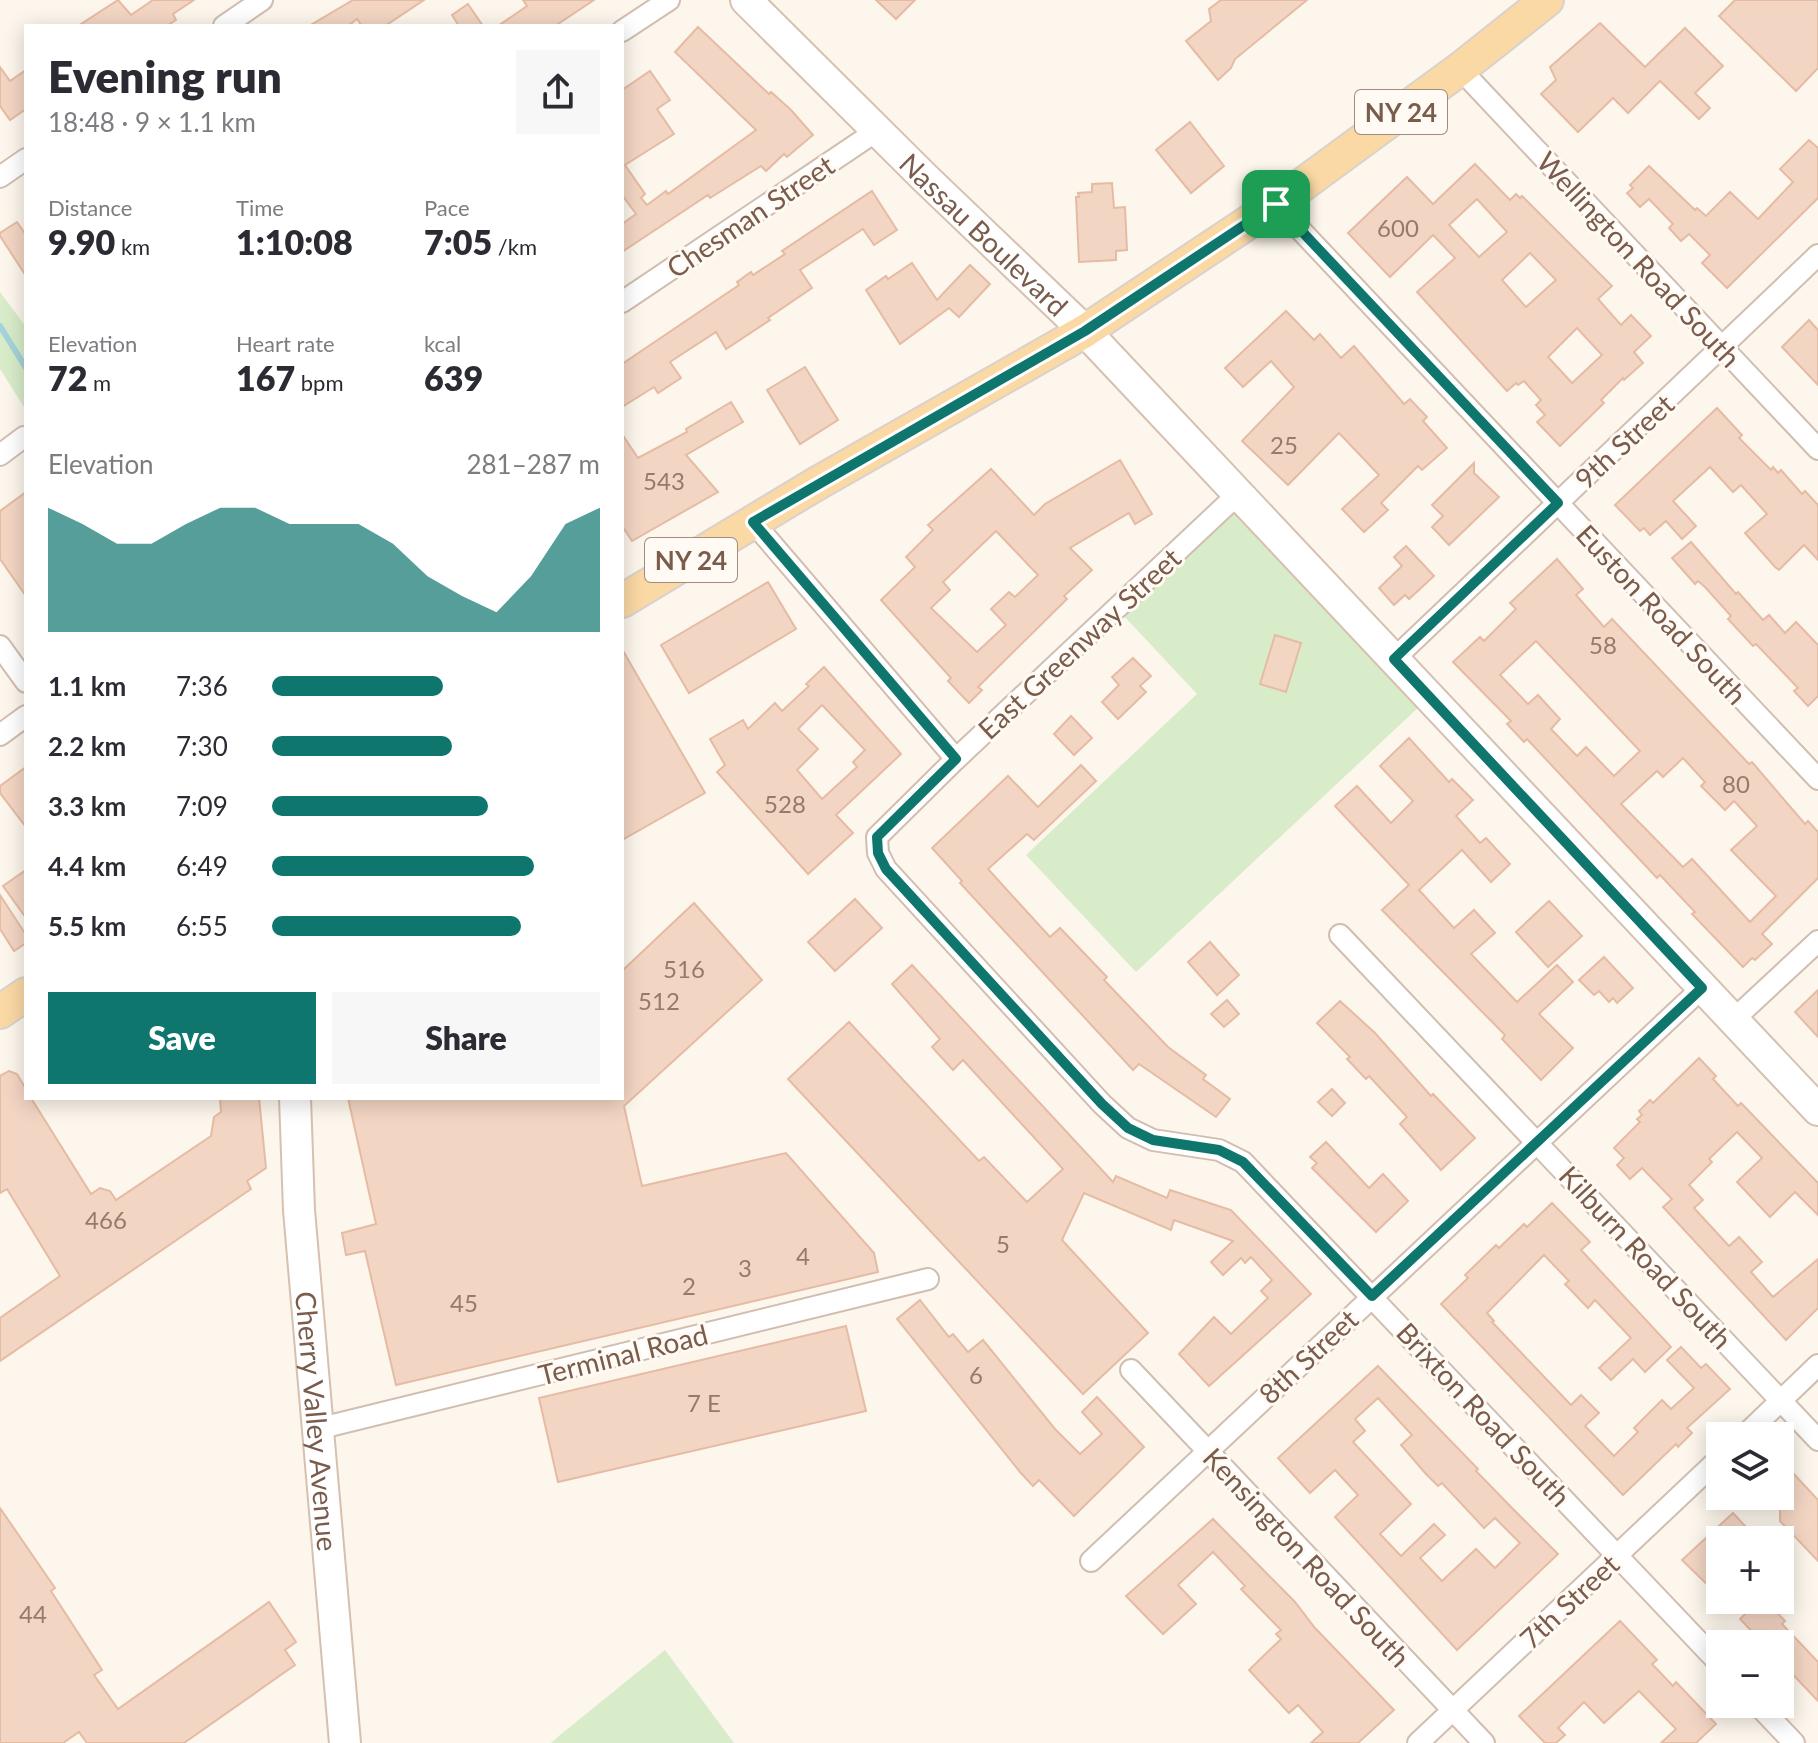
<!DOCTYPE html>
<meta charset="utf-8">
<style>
body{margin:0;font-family:Lato,sans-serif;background:#f7f7f7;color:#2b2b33;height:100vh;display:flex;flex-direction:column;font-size:30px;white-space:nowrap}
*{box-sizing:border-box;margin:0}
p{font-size:26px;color:#7c7c81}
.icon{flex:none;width:44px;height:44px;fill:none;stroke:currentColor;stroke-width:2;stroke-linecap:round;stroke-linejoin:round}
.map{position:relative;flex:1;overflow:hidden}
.panel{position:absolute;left:24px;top:24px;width:600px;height:1076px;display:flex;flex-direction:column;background:#fff;border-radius:0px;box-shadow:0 4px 20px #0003}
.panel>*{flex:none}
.buttons{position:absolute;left:1706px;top:1422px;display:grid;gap:16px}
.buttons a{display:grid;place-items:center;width:88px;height:88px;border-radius:0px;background:#fff;box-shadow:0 4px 20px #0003;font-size:40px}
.pin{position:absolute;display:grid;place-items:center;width:68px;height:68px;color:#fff;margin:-34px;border-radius:16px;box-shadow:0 4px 12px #0006}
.round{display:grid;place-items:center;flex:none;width:84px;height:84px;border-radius:0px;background:#f7f7f7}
.summary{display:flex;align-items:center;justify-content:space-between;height:136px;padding:0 24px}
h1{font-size:44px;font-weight:800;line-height:60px}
.stats{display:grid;grid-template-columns:repeat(3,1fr);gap:12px;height:136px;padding:8px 24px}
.stats div{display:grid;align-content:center}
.stats b{font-size:34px;font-weight:800}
.stats small{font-size:22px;font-weight:400}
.stats p{font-size:22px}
.chart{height:224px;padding:16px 24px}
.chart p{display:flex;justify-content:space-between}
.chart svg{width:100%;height:144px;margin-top:8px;fill:#0f766e;opacity:.7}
.cta{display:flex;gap:16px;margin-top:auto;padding:16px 24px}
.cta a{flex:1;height:92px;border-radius:0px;background:#0f766e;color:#fff;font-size:32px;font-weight:800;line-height:92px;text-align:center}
.cta a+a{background:#f7f7f7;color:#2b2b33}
ul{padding:0 24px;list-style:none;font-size:26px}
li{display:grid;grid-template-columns:128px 96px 1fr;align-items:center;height:60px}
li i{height:20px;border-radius:10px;background:#0f766e}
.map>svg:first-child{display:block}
</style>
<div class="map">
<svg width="1818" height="1743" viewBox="0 0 1818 1743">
<rect width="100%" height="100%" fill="#fdf6ec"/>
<g fill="#d8ecc9">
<polygon points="0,292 26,327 26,410 0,369"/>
<polygon points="1237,507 1422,704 1136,972 1026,855 1197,694 1123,615"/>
<polygon points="665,1650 734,1743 551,1743 560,1735"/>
</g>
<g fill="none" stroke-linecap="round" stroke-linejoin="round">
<polyline stroke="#a5d3da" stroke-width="6" points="0,326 26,368"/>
</g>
<g fill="#f3d5c3" stroke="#e6bba3" stroke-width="2" fill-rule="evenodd">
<polygon points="118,0 131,15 153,0 194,0 173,14 176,20 167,26 78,26"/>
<polygon points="353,0 424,0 385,26 362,26 357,19 348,26 309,26"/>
<polygon points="523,0 594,0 555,26 498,26 527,6"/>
<polygon points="876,0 915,0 896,19"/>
<polygon points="1221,0 1307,0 1235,59 1231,68 1218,80 1186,41 1211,21 1209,9"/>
<polygon points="1735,0 1818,0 1818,68 1796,91 1719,16"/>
<polygon points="468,4 483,26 459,26 452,15"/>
<polygon points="1600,23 1645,67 1685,28 1723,66 1695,93 1710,108 1699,119 1660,81 1628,113 1613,98 1578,132 1541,94 1556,80 1550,67"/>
<polygon points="698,27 769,94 771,92 791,110 813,135 787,157 784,154 766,171 761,166 710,198 708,195 622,252 622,224 636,214 622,195 622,90 650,71 670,100 657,109 674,134 625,165 645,194 641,198 647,205 666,191 668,194 756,130 675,52"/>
<polygon points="0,67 10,81 26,70 26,109 10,120 0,106"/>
<polygon points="1190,122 1224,166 1191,193 1156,150"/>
<polygon points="1809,140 1818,148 1818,198 1727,288 1702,263 1710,255 1689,234 1681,241 1669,228 1673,224 1649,199 1640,207 1627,193 1633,188 1630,185 1649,166 1695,210 1697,208 1706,216 1730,192 1758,219 1793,182 1780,169"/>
<path d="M1475 164 1510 200 1516 194 1520 198 1522 196 1612 286 1598 299 1621 325 1631 315 1651 336 1634 352 1643 363 1624 380 1623 378 1601 400 1604 403 1560 446 1537 422 1545 415 1536 405 1541 400 1524 381 1518 385 1516 383 1507 391 1417 292 1455 258 1433 235 1390 277 1348 233 1407 177 1433 204ZM1477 199 1507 232 1479 257 1449 225ZM1530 253 1556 280 1526 307 1502 280ZM1577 328 1602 355 1572 383 1548 357Z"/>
<polygon points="1112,183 1114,208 1125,207 1127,250 1116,251 1116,260 1079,262 1076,197 1079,197 1078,193 1092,192 1092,184"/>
<polygon points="872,191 897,230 874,245 863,229 800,270 812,288 768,318 770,320 726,349 716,332 670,362 681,378 658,393 654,387 622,407 622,364 739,285 737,282 751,272 753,275 785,254 782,251"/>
<polygon points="17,222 26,235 26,276 0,236 0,233"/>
<polygon points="912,263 937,300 970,265 990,284 959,317 949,308 900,344 866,290 886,276 888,279"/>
<polygon points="1286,311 1314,340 1320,334 1341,358 1354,346 1404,404 1410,399 1427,417 1423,421 1447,448 1422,470 1418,466 1381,503 1388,510 1364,532 1342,509 1379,475 1339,433 1288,485 1242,441 1294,387 1271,361 1243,387 1225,368"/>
<polygon points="1809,320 1818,330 1818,385 1782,347"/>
<polygon points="805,367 838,420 800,444 767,390"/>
<polygon points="731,402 743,422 686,455 718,492 632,541 622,526 622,434 638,458 687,432 686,429"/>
<polygon points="1717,408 1742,435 1739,438 1771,470 1773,467 1778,473 1781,470 1802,494 1805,491 1818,505 1818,560 1804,545 1779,570 1775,567 1745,533 1767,514 1741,485 1733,492 1710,467 1673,501 1696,526 1682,539 1666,521 1650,535 1644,528 1640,531 1615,505"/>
<path d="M1120 460 1152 514 1135 524 1129 513 1070 548 1092 570 1064 596 1067 599 978 687 982 690 969 703 948 681 951 678 881 600 915 567 906 557 933 530 928 525 991 469 1034 515 1045 504ZM996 531 1038 575 1015 597 1009 592 991 609 1006 625 977 652 931 608 950 590 943 582Z"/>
<polygon points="1474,463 1474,473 1499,497 1449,545 1432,527 1443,516 1432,505"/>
<polygon points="26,492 26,596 0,559 0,511"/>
<polygon points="1691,542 1736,594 1738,592 1763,620 1769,615 1785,633 1796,622 1818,645 1818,696 1808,706 1794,691 1798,688 1756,644 1753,646 1728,619 1731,616 1705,587 1698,581 1695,584 1672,558"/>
<polygon points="1406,546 1434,576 1409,599 1405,595 1394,605 1379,588 1402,566 1394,557"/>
<path d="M1557 559 1583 589 1576 595 1604 627 1612 619 1749 764 1752 762 1805 824 1808 821 1818 832V878L1762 934 1772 944 1755 960 1752 958 1743 967 1692 914 1695 912 1660 875 1657 878 1527 739 1524 742 1507 724 1511 721 1453 662 1480 637 1484 641 1516 609 1510 603ZM1536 641 1640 751 1614 776 1586 747 1577 756 1551 729 1560 719 1538 695 1528 704 1500 675ZM1683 758 1705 782 1701 786 1725 810 1734 801 1757 826 1731 850 1776 896 1750 922 1692 859 1683 867 1621 804 1657 771 1663 777Z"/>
<polygon points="768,582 796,629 689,693 661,645"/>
<polygon points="1275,635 1301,643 1286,692 1260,684"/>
<polygon points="622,649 705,793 622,840"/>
<polygon points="1133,658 1151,676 1140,686 1146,692 1118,719 1102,702 1119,685 1112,677"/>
<path d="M824 667 901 754 836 815 853 833 808 874 717 772 725 765 710 739 743 720 748 729 775 703 782 711 809 686 806 684ZM822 705 865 750 853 762 857 767 822 799 797 770 818 749 798 729Z"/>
<polygon points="1071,716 1092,738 1074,755 1054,734"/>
<polygon points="1409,738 1449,782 1452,779 1473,800 1456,816 1480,843 1486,838 1510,864 1491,882 1462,850 1419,890 1454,928 1474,910 1495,933 1471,954 1517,1002 1557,965 1573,982 1539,1014 1573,1048 1541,1080 1502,1039 1505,1035 1382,910 1409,885 1335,806 1357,786 1391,823 1413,801 1380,766"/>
<polygon points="1081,765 1096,781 1034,840 1027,834 988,869 1050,937 1060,928 1107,977 1104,980 1168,1047 1206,1075 1203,1079 1230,1099 1216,1117 1139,1064 1133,1070 960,883 962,881 932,848 1008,776 1038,807"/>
<polygon points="26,767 26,827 0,793 0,786"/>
<polygon points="26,870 26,918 3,886"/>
<polygon points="0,895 26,935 26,943 14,951 0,929"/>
<polygon points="855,899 882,928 835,971 808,942"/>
<polygon points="1549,901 1582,936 1548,967 1516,932"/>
<polygon points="694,903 762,980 624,1106 642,1186 786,1153 874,1253 878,1272 396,1385 365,1251 346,1255 342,1233 376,1224 348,1098 622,1098 622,971"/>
<polygon points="1210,942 1239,975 1217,995 1188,962"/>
<polygon points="1604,957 1633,988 1617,1003 1613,998 1609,1002 1599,991 1594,995 1579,980"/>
<polygon points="912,965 1113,1182 1116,1176 1167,1198 1170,1190 1231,1210 1311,1294 1209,1386 1179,1354 1214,1317 1231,1334 1268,1298 1261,1291 1272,1280 1251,1257 1245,1263 1241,1258 1223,1275 1211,1262 1233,1241 1174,1220 1171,1230 1084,1193 1062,1240 1148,1333 1083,1394 788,1079 849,1022 979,1161 984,1157 1027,1202 1063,1169 963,1060 953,1070 932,1047 940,1039 892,984"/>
<polygon points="1818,990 1818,1037 1795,1012"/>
<polygon points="1227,1000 1239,1014 1224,1027 1211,1014"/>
<polygon points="1340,1001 1375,1033 1431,1096 1433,1094 1475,1138 1441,1170 1400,1124 1407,1117 1369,1076 1366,1079 1347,1059 1350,1057 1317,1023"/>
<polygon points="1699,1058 1716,1076 1713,1079 1738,1106 1741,1103 1818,1183 1818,1215 1795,1192 1770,1217 1737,1182 1762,1158 1737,1132 1709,1159 1712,1162 1689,1185 1703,1200 1694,1208 1729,1246 1739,1237 1762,1262 1751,1272 1773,1297 1818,1259 1818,1308 1786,1340 1663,1207 1672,1199 1642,1168 1630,1179 1617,1165 1624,1158 1614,1148 1640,1122 1637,1119 1642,1115 1639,1111 1650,1100 1653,1103"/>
<polygon points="9,1071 17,1074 26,1089 26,1098 31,1098 91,1194 100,1188 110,1191 116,1200 211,1136 214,1117 221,1112 220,1098 259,1098 266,1168 247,1181 251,1189 0,1361 0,1318 60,1276 7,1189 0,1193 0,1076"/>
<polygon points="1332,1089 1345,1103 1332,1116 1318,1102"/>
<polygon points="1326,1142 1369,1188 1383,1174 1408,1201 1376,1232 1312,1168 1317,1163 1310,1157"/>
<polygon points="1552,1203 1590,1242 1581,1250 1671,1347 1645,1372 1633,1359 1611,1380 1599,1368 1631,1338 1595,1300 1588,1308 1565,1284 1569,1281 1544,1255 1487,1313 1494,1321 1492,1322 1571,1405 1581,1395 1599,1413 1585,1426 1614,1456 1638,1432 1634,1428 1662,1400 1671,1409 1694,1388 1667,1360 1681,1347 1701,1368 1706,1364 1730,1389 1687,1428 1692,1433 1678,1447 1676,1444 1623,1495 1441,1304 1468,1278 1465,1275 1496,1245 1499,1248 1524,1224 1527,1227"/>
<polygon points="920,1300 949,1337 953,1334 968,1352 983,1340 1055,1429 1080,1454 1102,1434 1082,1412 1097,1397 1144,1447 1074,1516 1039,1480 1033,1486 1020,1472 897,1319"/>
<polygon points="846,1326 866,1411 558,1482 539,1398"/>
<path d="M1378 1366 1478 1469 1476 1471 1513 1509 1558 1554 1457 1650 1335 1517 1358 1495 1335 1470 1310 1493 1278 1458ZM1378 1398 1412 1435 1401 1445 1426 1474 1438 1486 1442 1483 1484 1528 1495 1518 1520 1543 1495 1568 1476 1549 1442 1581 1420 1558 1445 1535 1434 1524 1401 1556 1380 1534 1411 1504 1353 1442 1365 1431 1355 1419Z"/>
<polygon points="1780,1459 1818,1500 1818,1561 1780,1521"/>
<polygon points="0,1508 55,1588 51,1591 102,1670 94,1675 118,1709 269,1602 296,1642 285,1650 295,1665 184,1743 87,1743 79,1732 63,1743 0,1743"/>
<polygon points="1733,1513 1758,1540 1720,1540 1720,1597 1682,1560"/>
<polygon points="1213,1519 1295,1602 1315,1628 1394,1710 1358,1743 1311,1743 1323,1732 1298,1705 1289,1713 1249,1670 1281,1639 1276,1634 1281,1630 1241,1589 1245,1586 1213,1552 1178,1585 1196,1604 1163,1634 1126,1596"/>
<polygon points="1759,1600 1765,1600 1785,1621 1782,1624 1818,1662 1818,1701 1780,1661 1780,1644 1764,1644 1740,1619"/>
<polygon points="1620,1621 1657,1660 1652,1664 1673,1686 1676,1682 1716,1724 1696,1743 1661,1743 1676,1729 1639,1691 1604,1723 1584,1702 1558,1728 1565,1735 1556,1743 1545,1743 1519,1716"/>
</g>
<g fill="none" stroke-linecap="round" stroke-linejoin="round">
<defs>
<g id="street">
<polyline points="224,26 262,0"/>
<polyline points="622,31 669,0"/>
<polyline points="1460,69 1818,449"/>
<polyline points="0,177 26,159"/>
<polyline points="1276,204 1818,779"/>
<polyline points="622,302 878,130"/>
<polyline points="0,455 24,437"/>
<polyline points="1238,494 956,759 877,837 878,853 886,869 1102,1104 1128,1128 1153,1140 1219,1150 1243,1162 1720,1664"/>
<polyline points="753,522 956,759"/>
<polyline points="0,646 26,682"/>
<polyline points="1394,659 1818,255"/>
<polyline points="0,735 26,716"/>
<polyline points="1340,935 1818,1440"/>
<polyline points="1732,1021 1818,941"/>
<polyline points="1131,1370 1484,1743"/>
<polyline points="317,1429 928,1279"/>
<polyline points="1744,1436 1818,1365"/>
<polyline points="1091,1561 1702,988"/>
<polyline points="1757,1704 1794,1743"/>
<polyline points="1418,1743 1720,1458"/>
</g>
<g id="secondary">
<path id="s1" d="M746 0 925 178 1085 331 1818 1110"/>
<path id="s2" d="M295 1098 299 1210 345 1743"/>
</g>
<g id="primary">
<polyline points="622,601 816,484 1085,331 1276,204 1460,69 1547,0"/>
<polyline points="0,1012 26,994"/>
</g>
</defs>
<use href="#street" stroke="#d1beb0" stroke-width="24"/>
<use href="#secondary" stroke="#d6c0b0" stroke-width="34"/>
<use href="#primary" stroke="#dad1cd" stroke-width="36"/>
<use href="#street" stroke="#fff" stroke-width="20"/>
<use href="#secondary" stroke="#fff" stroke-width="30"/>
<use href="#primary" stroke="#fbd9a5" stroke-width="32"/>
</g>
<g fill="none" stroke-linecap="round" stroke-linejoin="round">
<defs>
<polygon id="route" points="1276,204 1558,503 1394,659 1702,988 1372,1296 1243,1162 1219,1150 1153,1140 1128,1128 1102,1104 886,869 878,853 877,837 956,759 753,522 1085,331"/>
</defs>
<use href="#route" stroke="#fff" stroke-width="16"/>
<use href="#route" stroke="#0f766e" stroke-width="10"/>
</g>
<g text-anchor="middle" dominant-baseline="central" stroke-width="6" stroke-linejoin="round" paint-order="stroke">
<g font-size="24" fill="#987a6a">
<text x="1398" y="227">600</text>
<text x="1284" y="444">25</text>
<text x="664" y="480">543</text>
<text x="1603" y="644">58</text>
<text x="1736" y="783">80</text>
<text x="785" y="803">528</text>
<text x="684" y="968">516</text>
<text x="659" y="1000">512</text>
<text x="106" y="1219">466</text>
<text x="1003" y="1243">5</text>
<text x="803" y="1255">4</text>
<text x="745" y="1267">3</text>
<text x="689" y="1285">2</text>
<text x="464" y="1302">45</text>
<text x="976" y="1374">6</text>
<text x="704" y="1402">7 E</text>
<text x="33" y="1613">44</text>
</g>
<g fill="#fffaf3" stroke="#a28b7f" stroke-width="2">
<rect x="1355" y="90" width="92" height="44" rx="6"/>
<rect x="645" y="538" width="92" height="44" rx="6"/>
</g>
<g font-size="26" font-weight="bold" fill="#7a5c4d">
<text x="1401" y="112">NY 24</text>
<text x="691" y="560">NY 24</text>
</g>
<g font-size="28" fill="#7a5c4d" stroke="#fffaf3">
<text transform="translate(750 216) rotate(-34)">Chesman Street</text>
<text stroke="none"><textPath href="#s1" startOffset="334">Nassau Boulevard</textPath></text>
<text transform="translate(1639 259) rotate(47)">Wellington Road South</text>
<text transform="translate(1624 441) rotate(-43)">9th Street</text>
<text transform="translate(1662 614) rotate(47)">Euston Road South</text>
<text transform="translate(1079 643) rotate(-43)">East Greenway Street</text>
<text transform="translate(1646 1257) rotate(47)">Kilburn Road South</text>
<text transform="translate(623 1354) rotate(-14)">Terminal Road</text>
<text transform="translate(1308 1356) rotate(-43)">8th Street</text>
<text transform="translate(1484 1414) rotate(47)">Brixton Road South</text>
<text stroke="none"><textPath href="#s2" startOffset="324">Cherry Valley Avenue</textPath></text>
<text transform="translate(1307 1557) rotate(47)">Kensington Road South</text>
<text transform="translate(1569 1601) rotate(-43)">7th Street</text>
</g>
</g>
</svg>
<div class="buttons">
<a><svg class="icon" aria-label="layers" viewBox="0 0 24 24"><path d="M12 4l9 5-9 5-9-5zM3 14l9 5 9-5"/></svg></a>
<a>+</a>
<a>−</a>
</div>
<div class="pin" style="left:1276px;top:204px;background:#1e9e55"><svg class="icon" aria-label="arrive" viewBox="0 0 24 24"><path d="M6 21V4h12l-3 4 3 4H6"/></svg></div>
<section class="panel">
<div class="summary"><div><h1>Evening run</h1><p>18:48 · 9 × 1.1 km</p></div><a class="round"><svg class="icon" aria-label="share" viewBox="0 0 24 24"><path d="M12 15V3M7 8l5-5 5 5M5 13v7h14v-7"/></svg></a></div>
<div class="stats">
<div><p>Distance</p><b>9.90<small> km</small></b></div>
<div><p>Time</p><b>1:10:08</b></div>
<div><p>Pace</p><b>7:05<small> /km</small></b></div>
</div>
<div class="stats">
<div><p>Elevation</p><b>72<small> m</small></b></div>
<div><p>Heart rate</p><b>167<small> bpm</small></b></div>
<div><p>kcal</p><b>639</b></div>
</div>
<div class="chart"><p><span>Elevation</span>281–287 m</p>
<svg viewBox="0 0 160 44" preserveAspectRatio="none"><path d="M0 44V6L10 11L20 17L30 17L40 11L50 6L60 6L70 11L80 11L90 11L100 17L110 27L120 33L130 38L140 27L150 11L160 6V44z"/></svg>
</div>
<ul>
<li><b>1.1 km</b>7:36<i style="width:52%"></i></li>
<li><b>2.2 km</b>7:30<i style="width:55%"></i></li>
<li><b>3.3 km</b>7:09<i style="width:66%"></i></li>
<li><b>4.4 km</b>6:49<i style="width:80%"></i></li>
<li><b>5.5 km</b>6:55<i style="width:76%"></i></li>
</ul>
<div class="cta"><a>Save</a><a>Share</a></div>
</section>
</div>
